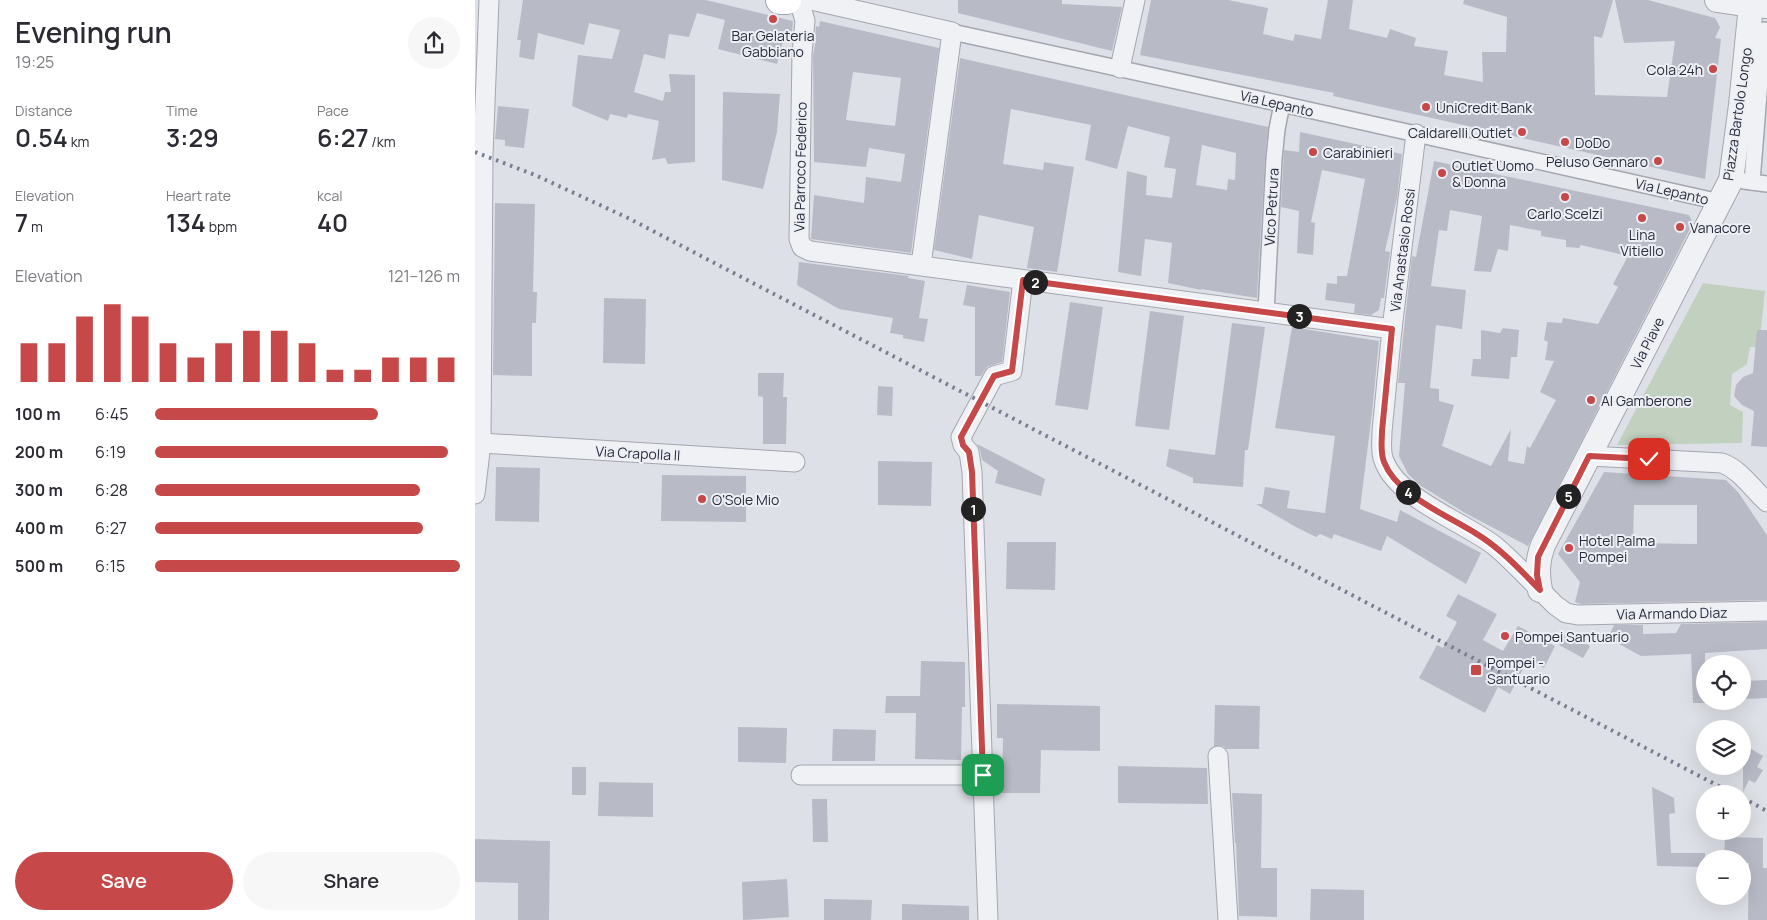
<!DOCTYPE html>
<meta charset="utf-8">
<style>
body{margin:0;font-family:Manrope,sans-serif;background:#f7f7f7;color:#2b2b33;height:100vh;display:flex;flex-direction:column;font-size:19px;white-space:nowrap}
*{box-sizing:border-box;margin:0}
p{font-size:16px;color:#7c7c81}
.icon{flex:none;width:28px;height:28px;fill:none;stroke:currentColor;stroke-width:2;stroke-linecap:round;stroke-linejoin:round}
.map{position:relative;flex:1;overflow:hidden}
.side{display:flex;flex-direction:column;background:#fff;width:475px}
.side>*{flex:none}
.tools{position:absolute;left:1221px;top:655px;display:grid;gap:10px}
.tools a{display:grid;place-items:center;width:55px;height:55px;border-radius:50%;background:#fff;box-shadow:0 5px 20px #0002;font-size:25px}
.pin{position:absolute;display:grid;place-items:center;width:42px;height:42px;color:#fff;margin:-21px;border-radius:10px;box-shadow:0 2px 8px #0006}
.km{position:absolute;width:25px;height:25px;margin:-12px;border-radius:50%;background:#222;color:#fff;font-size:14px;line-height:25px;text-align:center}
.round{display:grid;place-items:center;flex:none;width:52px;height:52px;border-radius:26px;background:#f7f7f7}
.headline{display:flex;align-items:center;justify-content:space-between;height:85px;padding:0 15px}
h1{font-size:28px;font-weight:600;line-height:38px}
.stats{display:grid;grid-template-columns:repeat(3,1fr);gap:8px;height:85px;padding:5px 15px}
.stats div{display:grid;align-content:center}
.stats b{font-size:25px;font-weight:600}
.stats small{font-size:14px;font-weight:400}
.stats p{font-size:14px}
.chart{height:140px;padding:10px 15px}
.chart p{display:flex;justify-content:space-between}
.chart svg{width:100%;height:90px;margin-top:5px;stroke:#c64849;stroke-width:6}
.button{display:flex;gap:10px;margin-top:auto;padding:10px 15px}
.button a{flex:1;height:58px;border-radius:30px;background:#c64849;color:#fff;font-size:20px;font-weight:600;line-height:58px;text-align:center}
.button a+a{background:#f7f7f7;color:#2b2b33}
ul{padding:0 15px;list-style:none;font-size:16px}
li{display:grid;grid-template-columns:80px 60px 1fr;align-items:center;height:38px}
li i{height:12px;border-radius:6px;background:#c64849}
main{display:flex;flex:1;min-height:0}
.map>svg:first-child{display:block}
</style>
<main>
<section class="side">
<div class="headline"><div><h1>Evening run</h1><p>19:25</p></div><a class="round"><svg class="icon" aria-label="share" viewBox="0 0 24 24"><path d="M12 15V3M7 8l5-5 5 5M5 13v7h14v-7"/></svg></a></div>
<div class="stats">
<div><p>Distance</p><b>0.54<small> km</small></b></div>
<div><p>Time</p><b>3:29</b></div>
<div><p>Pace</p><b>6:27<small> /km</small></b></div>
</div>
<div class="stats">
<div><p>Elevation</p><b>7<small> m</small></b></div>
<div><p>Heart rate</p><b>134<small> bpm</small></b></div>
<div><p>kcal</p><b>40</b></div>
</div>
<div class="chart"><p><span>Elevation</span>121–126 m</p>
<svg viewBox="0 0 160 44" preserveAspectRatio="none"><path d="M5 44V25M15 44V25M25 44V12M35 44V6M45 44V12M55 44V25M65 44V32M75 44V25M85 44V19M95 44V19M105 44V25M115 44V38M125 44V38M135 44V32M145 44V32M155 44V32"/></svg>
</div>
<ul>
<li><b>100 m</b>6:45<i style="width:73%"></i></li>
<li><b>200 m</b>6:19<i style="width:96%"></i></li>
<li><b>300 m</b>6:28<i style="width:87%"></i></li>
<li><b>400 m</b>6:27<i style="width:88%"></i></li>
<li><b>500 m</b>6:15<i style="width:100%"></i></li>
</ul>
<div class="button"><a>Save</a><a>Share</a></div>
</section>
<div class="map">
<svg width="1292" height="920" viewBox="0 0 1292 920">
<rect width="100%" height="100%" fill="#dee0e7"/>
<polygon fill="#c1d0bf" points="1228,283 1290,291 1284,347 1275,347 1272,364 1257,374 1255,405 1268,412 1267,443 1142,445"/>
<g fill="#b8bbc6" fill-rule="evenodd">
<polygon points="48,0 231,0 318,21 317,34 310,33 302,64 243,49 250,20 222,13 214,37 194,34 190,59 169,54 159,92 188,101 190,92 196,92 194,74 220,75 220,162 193,164 190,158 177,160 184,121 153,114 152,118 135,114 133,121 97,106 103,55 137,59 145,30 114,23 109,45 63,33 59,60 44,57 46,40 42,40"/>
<polygon points="483,0 587,0 587,4 647,7 637,51 483,13"/>
<polygon points="676,0 753,0 793,8 788,34 818,41 820,34 846,39 853,0 878,0 874,29 912,38 915,29 941,38 939,46 973,51 969,75 1008,82 1007,52 1031,52 1032,17 988,4 989,0 1138,0 1127,38 1119,36 1120,95 1192,97 1200,41 1149,43 1140,0 1173,0 1240,18 1245,27 1240,38 1246,39 1230,179 858,96 859,93 665,55"/>
<path d="M345 21 464 48 436 253 336 239 339 195 389 203 391 177 426 182 430 154 394 148 391 167 339 162 338 55 341 40 340 39 341 26 344 27ZM378 72 426 78 420 126 371 120Z"/>
<path d="M485 58 793 127 790 158 782 298 726 289V290L693 283 697 243 670 239 666 276 643 272 652 171 672 176 671 195 697 198 701 169 689 167 695 137 653 126 642 169 610 160 616 125 536 109 528 164 568 170 569 162 599 167 582 272 552 268 559 227 504 215 497 259 459 250ZM727 145 761 153 760 180 753 179 752 190 721 185Z"/>
<polygon points="248,92 305,94 302,132 288,189 247,180"/>
<polygon points="23,106 54,109 49,148 30,146 30,140 20,139"/>
<polygon points="825,132 927,154 922,198 910,251 915,252 909,298 906,298 904,310 896,315 879,313 880,304 850,300 852,283 862,284 862,276 872,276 890,179 847,170 836,222 840,223 838,255 822,253 824,211 806,207 809,150 824,152"/>
<path d="M959 161 1214 215 1218 223 1053 546 990 513 946 486 933 474 924 456 930 383H923L932 301 937 256 941 257ZM975 210 1007 216 999 271 1016 272 1023 249 1033 251 1035 225 1066 231V236L1091 240V247L1104 248 1106 245 1153 256 1138 284 1143 287 1123 324 1088 318 1087 323 1072 322 1069 340 1073 342 1070 360 1079 361 1065 392 1081 400 1055 448 1052 446 1049 464 1033 461 1036 429 1016 466 967 446 979 405 964 401V389L955 388 961 325 987 329 991 290 956 286 964 230 972 231Z"/>
<polygon points="20,203 60,204 58,292 62,292 61,323 57,323 57,376 18,375"/>
<polygon points="324,262 434,276 433,278 450,281 444,318 453,319 449,342 428,338 428,335 415,333 418,318 364,309 322,285"/>
<polygon points="492,285 535,292 527,362 512,367 506,376 500,376 500,307 488,305"/>
<polygon points="129,298 171,299 170,364 128,363"/>
<polygon points="595,302 628,307 613,410 580,405"/>
<polygon points="675,311 709,316 694,430 660,426"/>
<polygon points="757,323 790,327 773,450 770,450 768,487 718,483 718,478 691,466 694,449 740,455"/>
<polygon points="817,327 904,341 897,413 885,509 922,522 925,510 1006,553 991,584 912,536 906,551 859,534 857,539 845,534 841,537 821,527 781,504 787,504 790,487 815,491 812,508 850,513 860,436 800,428"/>
<polygon points="1028,328 1044,330 1042,357 1036,357 1034,379 996,376 998,359 1006,359 1006,330 1025,333"/>
<polygon points="1282,330 1292,330 1292,447 1276,446 1279,411 1267,405 1259,396 1261,385 1268,377 1278,373"/>
<polygon points="283,373 309,373 308,397 312,397 311,444 288,444 288,397 283,396"/>
<polygon points="403,386 418,387 417,416 402,415"/>
<polygon points="502,444 570,479 566,496 520,483 523,471 507,460 505,450"/>
<polygon points="403,461 457,462 456,506 403,505"/>
<polygon points="21,467 65,468 64,522 20,521"/>
<path d="M1129 472 1251 480 1263 492 1292 535V600L1106 604 1100 602 1105 582 1083 554ZM1159 505H1222V544L1158 543Z"/>
<polygon points="187,475 271,476 271,522 186,521"/>
<polygon points="532,542 581,542 580,590 531,589"/>
<polygon points="983,594 1022,614 1008,640 1028,651 1043,626 1080,646 1069,668 1059,662 1056,668 1050,665 1035,694 1023,687 1010,713 944,678 962,645 968,648 982,622 971,616"/>
<polygon points="1292,622 1292,649 1230,653 1230,703 1218,703 1216,654 1166,656 1133,638 1139,625 1168,625 1168,634 1201,633 1206,624"/>
<polygon points="1091,632 1115,646 1108,658 1084,645"/>
<polygon points="446,661 490,662 490,707 487,707 486,760 440,759 441,713 410,713 411,696 445,696"/>
<polygon points="1292,680 1292,698 1268,699 1268,681"/>
<polygon points="522,704 625,706 625,751 566,750 565,793 527,793 528,738 522,738"/>
<polygon points="740,705 785,706 784,749 751,749 748,746 739,746"/>
<polygon points="263,727 312,728 311,763 263,762"/>
<polygon points="358,729 401,730 400,761 357,761"/>
<polygon points="1268,744 1288,756 1282,767 1288,770 1280,783 1274,780 1268,792"/>
<polygon points="643,766 732,768 733,804 643,803"/>
<rect x="97" y="767" width="14" height="28"/>
<polygon points="124,782 178,783 178,817 123,816"/>
<polygon points="1177,787 1199,798 1200,813 1194,814 1196,853 1230,853 1230,867 1182,866"/>
<polygon points="757,793 787,794 786,868 802,868 802,917 764,916 761,843 760,843"/>
<polygon points="337,799 352,799 353,842 338,842"/>
<polygon points="1250,837 1288,838 1288,868 1292,868 1292,920 1273,920 1274,863 1268,863 1268,859 1249,859"/>
<polygon points="0,839 75,841 74,920 43,920 43,883 0,882"/>
<polygon points="312,879 314,917 268,920 267,882"/>
<polygon points="836,889 889,890 889,920 835,920"/>
<polygon points="349,899 397,900 396,920 349,920"/>
<polygon points="427,904 494,906 494,920 427,920"/>
</g>
<g fill="none" stroke-linecap="round" stroke-linejoin="round">
<defs>
<g id="pedestrian">
<polyline points="477,32 807,104 1245,202"/>
<polyline points="1269,181 1292,184"/>
<polyline points="1277,182 1289,30"/>
<polyline points="791,312 799,159 802,129 807,104"/>
</g>
<g id="minor">
<polyline points="320,0 326,7 330,21 327,54 324,239 327,247 335,251 917,329"/>
<polyline points="336,0 477,32 446,265"/>
<polyline points="645,68 660,0"/>
<path d="M941 134 917 329 907 431C907 440 905 452 909 461 923 499 989 522 1020 546 1041 564 1060 585 1080 605L1091 613 1103 615 1292 611"/>
<polyline points="6,443 320,462"/>
<path d="M1114 456 1247 463C1266 470 1277 489 1292 502"/>
<polyline points="0,494 6,443 8,155 14,0"/>
<polyline points="743,756 753,920"/>
<polyline points="326,775 508,775"/>
<polyline points="513,920 497,472 494,452 488,445 486,437 519,376 537,371 548,280"/>
</g>
<g id="tertiary">
<polyline points="1242,0 1276,5"/>
<path d="M1065 590C1062 574 1062 561 1068 545L1256 180 1266 105 1276 5 1292 6"/>
</g>
<polyline id="primary" points="305,0 312,0"/>
</defs>
<use href="#pedestrian" stroke="#a4a6b0" stroke-width="18"/>
<use href="#minor" stroke="#a4a6b0" stroke-width="21"/>
<use href="#tertiary" stroke="#a4a6b0" stroke-width="26"/>
<use href="#primary" stroke="#9ea3b2" stroke-width="30"/>
<use href="#pedestrian" stroke="#f0f1f5" stroke-width="15"/>
<use href="#minor" stroke="#f0f1f5" stroke-width="19"/>
<use href="#tertiary" stroke="#f0f1f5" stroke-width="24"/>
<use href="#primary" stroke="#fff" stroke-width="28"/>
<g stroke="#787e8f" stroke-width="4" stroke-dasharray="2.5 5" stroke-linecap="butt">
<polyline points="0,152 60,175 153,218 1259,794"/>
<polyline points="1268,798 1292,811"/>
</g>
</g>
<g fill="none" stroke-linecap="round" stroke-linejoin="round">
<defs>
<path id="route" d="M508 775 497 472 494 452 488 445 486 437 519 376 537 371 548 280 917 329 907 431C907 441 905 452 909 462 923 498 978 517 1008 538 1030 553 1047 572 1065 590L1062 575 1063 557 1114 456 1174 459"/>
</defs>
<use href="#route" stroke="#fff" stroke-width="10"/>
<use href="#route" stroke="#c64849" stroke-width="6"/>
</g>
<g fill="#c64849" stroke="#edeff4" stroke-width="2">
<circle cx="298" cy="19" r="5"/>
<circle cx="1238" cy="69" r="5"/>
<circle cx="951" cy="107" r="5"/>
<circle cx="1047" cy="132" r="5"/>
<circle cx="1090" cy="142" r="5"/>
<circle cx="838" cy="152" r="5"/>
<circle cx="1183" cy="161" r="5"/>
<circle cx="967" cy="173" r="5"/>
<circle cx="1090" cy="197" r="5"/>
<circle cx="1167" cy="218" r="5"/>
<circle cx="1205" cy="227" r="5"/>
<circle cx="1116" cy="400" r="5"/>
<circle cx="227" cy="499" r="5"/>
<circle cx="1094" cy="548" r="5"/>
<circle cx="1030" cy="636" r="5"/>
<rect x="995" y="664" width="12" height="12" rx="2.5"/>
</g>
<g text-anchor="middle" dominant-baseline="central" stroke-width="4" stroke-linejoin="round" paint-order="stroke">
<g font-size="14" fill="#282c3c" stroke="#edeff4" text-anchor="start">
<text x="298" y="35" text-anchor="middle">Bar Gelateria<tspan x="298" dy="16">Gabbiano</tspan></text>
<text x="1228" y="69" text-anchor="end">Cola 24h</text>
<text x="961" y="107">UniCredit Bank</text>
<text x="1037" y="132" text-anchor="end">Caldarelli Outlet</text>
<text x="1100" y="142">DoDo</text>
<text x="848" y="152">Carabinieri</text>
<text x="1173" y="161" text-anchor="end">Peluso Gennaro</text>
<text x="977" y="165">Outlet Uomo<tspan x="977" dy="16">&amp; Donna</tspan></text>
<text x="1090" y="213" text-anchor="middle">Carlo Scelzi</text>
<text x="1215" y="227">Vanacore</text>
<text x="1167" y="234" text-anchor="middle">Lina<tspan x="1167" dy="16">Vitiello</tspan></text>
<text x="1126" y="400">Al Gamberone</text>
<text x="237" y="499">O'Sole Mio</text>
<text x="1104" y="540">Hotel Palma<tspan x="1104" dy="16">Pompei</tspan></text>
<text x="1040" y="636">Pompei Santuario</text>
<text x="1012" y="662">Pompei -<tspan x="1012" dy="16">Santuario</tspan></text>
</g>
<g font-size="14" fill="#282c3c" stroke="#edeff4">
<text transform="translate(802 103) rotate(13)">Via Lepanto</text>
<text transform="translate(1262 114) rotate(-82)">Piazza Bartolo Longo</text>
<text transform="translate(325 167) rotate(-89)">Via Parroco Federico</text>
<text transform="translate(1197 191) rotate(13)">Via Lepanto</text>
<text transform="translate(796 207) rotate(-87)">Vico Petrura</text>
<text transform="translate(927 250) rotate(-83)">Via Anastasio Rossi</text>
<text transform="translate(1172 343) rotate(-63)">Via Piave</text>
<text transform="translate(163 453) rotate(3)">Via Crapolla II</text>
<text transform="translate(1197 613) rotate(-1)">Via Armando Diaz</text>
</g>
</g>
</svg>
<div class="tools">
<a><svg class="icon" aria-label="locate" viewBox="0 0 24 24"><circle cx="12" cy="12" r="6"/><path d="M12 2v4M12 18v4M2 12h4M18 12h4"/></svg></a>
<a><svg class="icon" aria-label="layers" viewBox="0 0 24 24"><path d="M12 4l9 5-9 5-9-5zM3 14l9 5 9-5"/></svg></a>
<a>+</a>
<a>−</a>
</div>
<div class="pin" style="left:508px;top:775px;background:#1e9e55"><svg class="icon" aria-label="arrive" viewBox="0 0 24 24"><path d="M6 21V4h12l-3 4 3 4H6"/></svg></div>
<div class="pin" style="left:1174px;top:459px;background:#d93025"><svg class="icon" aria-label="check" viewBox="0 0 24 24"><path d="M5 12l5 5 9-10"/></svg></div>
<b class="km" style="left:498px;top:509px">1</b>
<b class="km" style="left:560px;top:282px">2</b>
<b class="km" style="left:824px;top:316px">3</b>
<b class="km" style="left:933px;top:492px">4</b>
<b class="km" style="left:1093px;top:496px">5</b>
</div>
</main>
